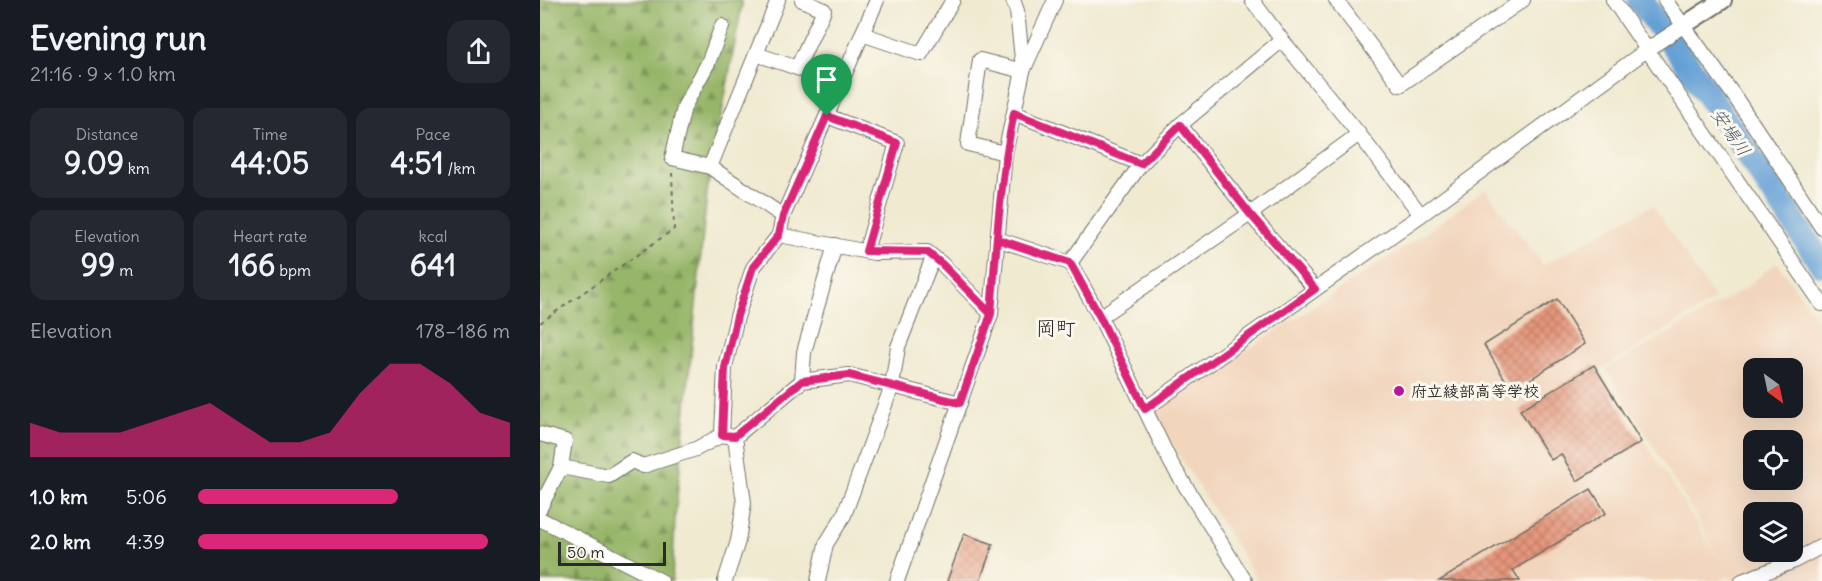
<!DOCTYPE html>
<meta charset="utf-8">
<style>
body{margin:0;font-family:Delius,"Klee One",sans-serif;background:#242831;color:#f1f3f6;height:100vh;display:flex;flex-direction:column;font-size:22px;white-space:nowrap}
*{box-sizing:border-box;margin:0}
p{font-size:20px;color:#9ea1a6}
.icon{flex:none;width:33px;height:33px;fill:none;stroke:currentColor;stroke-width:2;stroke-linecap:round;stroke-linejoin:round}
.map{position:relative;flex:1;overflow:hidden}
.side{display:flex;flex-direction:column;background:#171b24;width:540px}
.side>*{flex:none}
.needle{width:39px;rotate:147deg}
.fabs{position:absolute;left:1203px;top:358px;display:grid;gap:12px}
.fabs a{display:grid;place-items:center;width:60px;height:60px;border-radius:12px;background:#171b24;box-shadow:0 6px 24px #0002;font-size:30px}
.scale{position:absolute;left:18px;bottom:15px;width:108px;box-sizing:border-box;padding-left:6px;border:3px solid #2b2b2b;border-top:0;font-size:16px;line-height:21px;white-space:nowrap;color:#2b2b2b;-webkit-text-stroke:4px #fbf7ec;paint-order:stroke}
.pin{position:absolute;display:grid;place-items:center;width:51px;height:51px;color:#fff;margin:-62px -26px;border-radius:50% 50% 50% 0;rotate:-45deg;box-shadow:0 0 6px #0007}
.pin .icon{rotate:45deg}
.round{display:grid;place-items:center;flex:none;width:63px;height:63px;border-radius:18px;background:#242831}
.summary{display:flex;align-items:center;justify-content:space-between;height:102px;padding:0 30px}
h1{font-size:33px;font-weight:700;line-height:45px}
.metrics{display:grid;grid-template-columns:repeat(3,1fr);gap:9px;height:102px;padding:6px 30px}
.metrics div{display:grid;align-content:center;border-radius:15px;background:#242831;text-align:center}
.metrics b{font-size:30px;font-weight:700}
.metrics small{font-size:16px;font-weight:400}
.metrics p{font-size:16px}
.chart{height:168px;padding:12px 30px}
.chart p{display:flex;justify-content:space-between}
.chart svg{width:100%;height:108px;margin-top:6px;fill:#db2777;opacity:.7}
ul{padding:0 30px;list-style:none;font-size:20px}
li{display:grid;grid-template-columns:96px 72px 1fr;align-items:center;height:45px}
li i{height:15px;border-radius:8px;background:#db2777}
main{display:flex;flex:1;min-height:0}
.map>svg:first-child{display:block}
</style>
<main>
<section class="side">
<div class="summary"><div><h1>Evening run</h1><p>21:16 · 9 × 1.0 km</p></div><a class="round"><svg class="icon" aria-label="share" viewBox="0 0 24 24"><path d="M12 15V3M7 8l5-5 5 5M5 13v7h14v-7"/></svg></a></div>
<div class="metrics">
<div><p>Distance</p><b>9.09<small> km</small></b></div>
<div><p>Time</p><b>44:05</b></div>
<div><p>Pace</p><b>4:51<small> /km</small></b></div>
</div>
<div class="metrics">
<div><p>Elevation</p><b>99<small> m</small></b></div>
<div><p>Heart rate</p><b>166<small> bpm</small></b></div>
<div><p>kcal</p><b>641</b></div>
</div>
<div class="chart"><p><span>Elevation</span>178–186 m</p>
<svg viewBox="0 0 160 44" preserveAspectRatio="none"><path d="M0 44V30L10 34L20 34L30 34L40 30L50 26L60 22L70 30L80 38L90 38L100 34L110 18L120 6L130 6L140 14L150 26L160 30V44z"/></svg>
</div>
<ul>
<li><b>1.0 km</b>5:06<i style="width:64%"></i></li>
<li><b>2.0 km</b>4:39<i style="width:93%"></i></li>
</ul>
</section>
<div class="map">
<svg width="1282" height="581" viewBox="0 0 1282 581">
<defs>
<pattern id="forest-firs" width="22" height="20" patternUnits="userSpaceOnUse" patternTransform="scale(1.5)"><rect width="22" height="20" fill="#97b669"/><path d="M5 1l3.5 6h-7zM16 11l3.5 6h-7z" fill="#7b9457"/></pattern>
<pattern id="building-cross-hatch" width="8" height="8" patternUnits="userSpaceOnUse" patternTransform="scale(1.5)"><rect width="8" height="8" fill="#e6967b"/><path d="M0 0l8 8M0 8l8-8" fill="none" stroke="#bb7b65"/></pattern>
</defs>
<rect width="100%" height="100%" fill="#fbf7ec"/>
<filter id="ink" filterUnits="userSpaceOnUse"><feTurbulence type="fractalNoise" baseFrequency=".0167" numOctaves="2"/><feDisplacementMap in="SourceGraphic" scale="12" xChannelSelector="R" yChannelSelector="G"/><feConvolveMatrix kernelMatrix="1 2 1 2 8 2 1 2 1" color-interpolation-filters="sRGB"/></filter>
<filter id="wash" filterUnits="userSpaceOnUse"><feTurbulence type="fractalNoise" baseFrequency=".008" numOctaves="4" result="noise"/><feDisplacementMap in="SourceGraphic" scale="24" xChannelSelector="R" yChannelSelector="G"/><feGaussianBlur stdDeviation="1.35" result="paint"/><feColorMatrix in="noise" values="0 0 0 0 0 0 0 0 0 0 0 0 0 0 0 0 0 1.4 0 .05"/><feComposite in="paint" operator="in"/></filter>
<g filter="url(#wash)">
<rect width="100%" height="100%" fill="#f0ead1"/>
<path fill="#f2d5bd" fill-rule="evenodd" d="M945 189 1003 265 1113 205 1175 300 1060 370 1181 562 1156 517 1066 369 1204 289 1237 262 1282 326V581H1192L1188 576 1177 581H718L612 412 880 237ZM1214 369H1252V408H1214ZM1214 441H1252V480H1214ZM1214 513H1252V552H1214Z"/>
<polygon fill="url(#forest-firs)" stroke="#61704a" stroke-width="1.5" points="0,0 201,0 202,5 167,192 135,518 132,581 0,581"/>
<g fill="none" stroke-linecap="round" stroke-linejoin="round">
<polyline stroke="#65a0d5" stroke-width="26" points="1100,0 1139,52 1282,264"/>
</g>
<g id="blocks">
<g fill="url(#building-cross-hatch)">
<polygon points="1017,299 1045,344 972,391 944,345"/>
<polygon points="1054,365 1101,442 1037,481 1021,454 1011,460 980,410"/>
<polygon points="1051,489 1066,513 973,570 980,581 899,581"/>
<polygon points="424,534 453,544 440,581 407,581"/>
</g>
</g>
</g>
<g filter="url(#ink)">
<use href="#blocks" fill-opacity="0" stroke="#706e65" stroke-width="1.5"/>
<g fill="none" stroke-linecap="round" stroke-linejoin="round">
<defs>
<g id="minor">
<polyline points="337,0 243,216 239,235 213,268 197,317 185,367 182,435 195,437 262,381 309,375 420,403"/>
<polyline points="473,0 477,11 483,69"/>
<polyline points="712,0 742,40 819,134 881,215"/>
<polyline points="796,0 860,85 983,0"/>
<polyline points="1073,0 1282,304"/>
<polyline points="1125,0 1195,97 1282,228"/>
<polyline points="182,26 168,63 144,107 132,158 170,167 243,216"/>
<polyline points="322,34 381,54 413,0"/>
<polyline points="216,54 301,83"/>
<polyline points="257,68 284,10 262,0"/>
<polyline points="474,113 601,164"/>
<polyline points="287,116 357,143 326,251"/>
<polyline points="640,125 710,214 775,289"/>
<polyline points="465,153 428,144 440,60 483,71"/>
<polyline points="170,167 238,0"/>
<polyline points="239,235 334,253 387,252 402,264 451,314"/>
<polyline points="457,239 530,263 560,317 631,463 705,581"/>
<polyline points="530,263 601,164 640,125 742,40"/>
<polyline points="560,317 710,214 819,134"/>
<polyline points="262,381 264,352 295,245"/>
<polyline points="605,409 881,215 1108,49 1143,26"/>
<polyline points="0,434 25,441 21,467 0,508"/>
<polyline points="21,467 69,476 92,461 103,466 156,449 182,435"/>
<polyline points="0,519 121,581"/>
<polyline points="185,581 198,541 204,503 195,437"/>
<polyline points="278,581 286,544 304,515 352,386 358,347 393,257"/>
<polyline points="357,581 451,314 465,153 483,71 515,0"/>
<polyline points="1202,581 1252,562 1282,546"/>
</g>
<polyline id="tertiary" points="1143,26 1183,0"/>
</defs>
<use href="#minor" stroke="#706e65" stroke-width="16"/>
<use href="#tertiary" stroke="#706e65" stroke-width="20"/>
<polyline stroke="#706e65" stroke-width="2" stroke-dasharray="4.5 4.5" stroke-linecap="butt" points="0,323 134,229 132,173"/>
<use href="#minor" stroke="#fff" stroke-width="14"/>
<use href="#tertiary" stroke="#fff" stroke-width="16"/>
</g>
</g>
<g fill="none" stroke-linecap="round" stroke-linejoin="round" filter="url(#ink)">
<defs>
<path id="route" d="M287 116 243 216 239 235 213 267 197 316 185 368 182 435 195 436 262 381 309 375 420 403 451 314 457 239 530 263 560 317 605 409 775 289 710 214 640 125 601 164 474 113C460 179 456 247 451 314L402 264 387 252 326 251 357 143 287 116"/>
</defs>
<use href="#route" stroke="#fff" stroke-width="12"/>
<use href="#route" stroke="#db2777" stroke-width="8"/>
</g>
<circle fill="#b5179e" stroke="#fbf7ec" stroke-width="2" cx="859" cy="391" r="6"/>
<g text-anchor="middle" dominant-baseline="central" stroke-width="6" stroke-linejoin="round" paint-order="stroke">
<g font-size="16" font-weight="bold" fill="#2b2b2b" stroke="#fbf7ec" text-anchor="start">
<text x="871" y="391">府立綾部高等学校</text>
</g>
<g font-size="18" font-style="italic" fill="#425a6f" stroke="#fbf7ec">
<text transform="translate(1191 132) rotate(55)">安場川</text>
</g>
<g font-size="20" fill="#2b2b2b" stroke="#fbf7ec">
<text x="516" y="327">岡町</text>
</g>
</g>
</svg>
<div class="fabs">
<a><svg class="needle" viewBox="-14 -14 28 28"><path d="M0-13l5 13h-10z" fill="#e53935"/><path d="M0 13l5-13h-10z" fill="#9ea1a6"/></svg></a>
<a><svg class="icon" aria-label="locate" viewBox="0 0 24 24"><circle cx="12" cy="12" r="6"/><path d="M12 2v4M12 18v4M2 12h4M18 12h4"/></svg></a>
<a><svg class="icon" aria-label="layers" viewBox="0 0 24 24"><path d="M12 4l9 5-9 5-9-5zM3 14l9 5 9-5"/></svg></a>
</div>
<div class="scale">50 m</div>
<div class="pin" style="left:287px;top:116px;background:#1e9e55"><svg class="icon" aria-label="arrive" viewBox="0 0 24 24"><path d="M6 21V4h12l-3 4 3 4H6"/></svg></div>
</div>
</main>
